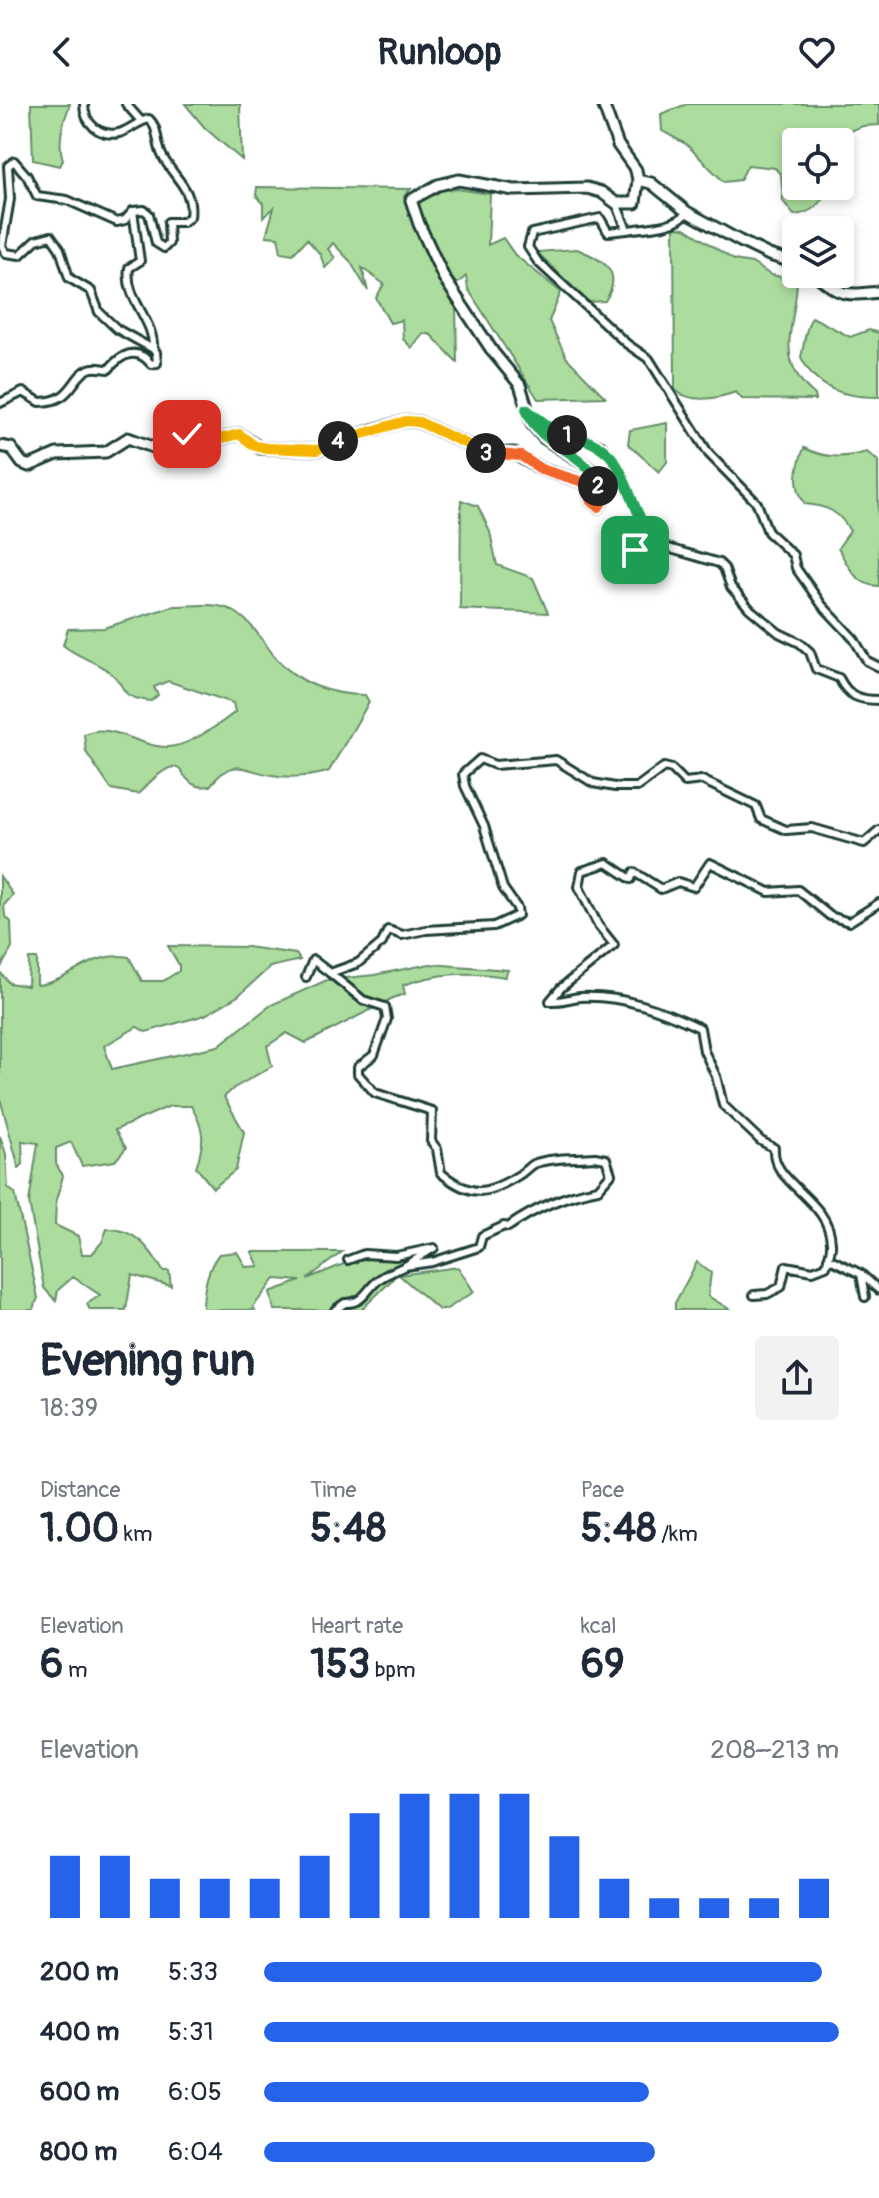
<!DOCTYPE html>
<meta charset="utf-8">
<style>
body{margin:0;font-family:Pangolin,sans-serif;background:#f2f2f3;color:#1f2937;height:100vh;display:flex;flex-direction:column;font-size:30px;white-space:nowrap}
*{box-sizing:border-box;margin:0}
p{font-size:26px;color:#747a83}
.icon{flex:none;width:44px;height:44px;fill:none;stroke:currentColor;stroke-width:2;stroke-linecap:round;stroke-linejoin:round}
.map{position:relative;height:1206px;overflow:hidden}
.sheet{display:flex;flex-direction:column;background:#fff;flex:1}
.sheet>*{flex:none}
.controls{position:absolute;left:782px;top:24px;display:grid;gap:16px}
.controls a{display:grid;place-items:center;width:72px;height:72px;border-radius:8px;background:#fff;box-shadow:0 4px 12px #0003;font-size:40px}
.pin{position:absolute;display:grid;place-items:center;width:68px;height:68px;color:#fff;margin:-34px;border-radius:16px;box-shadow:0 4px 12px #0006}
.km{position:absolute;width:40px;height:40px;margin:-20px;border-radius:50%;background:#222;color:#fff;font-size:22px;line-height:40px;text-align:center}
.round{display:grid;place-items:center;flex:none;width:84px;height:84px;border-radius:8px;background:#f2f2f3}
.overview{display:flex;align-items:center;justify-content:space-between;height:136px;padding:0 40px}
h1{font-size:44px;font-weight:700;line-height:60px}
.metrics{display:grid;grid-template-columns:repeat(3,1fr);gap:12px;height:136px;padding:8px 40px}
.metrics div{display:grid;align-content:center}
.metrics b{font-size:40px;font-weight:700}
.metrics small{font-size:22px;font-weight:400}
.metrics p{font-size:22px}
.chart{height:224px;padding:16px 40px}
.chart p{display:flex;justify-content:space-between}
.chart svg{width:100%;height:144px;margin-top:8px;stroke:#2563eb;stroke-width:6}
ul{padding:0 40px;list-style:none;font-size:26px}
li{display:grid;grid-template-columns:128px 96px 1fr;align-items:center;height:60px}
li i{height:20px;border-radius:10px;background:#2563eb}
header{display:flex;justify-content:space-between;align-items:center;height:104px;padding:0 40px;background:#fff;font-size:36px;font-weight:700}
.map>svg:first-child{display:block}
</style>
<header><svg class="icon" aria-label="back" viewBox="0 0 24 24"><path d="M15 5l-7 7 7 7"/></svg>Runloop<svg class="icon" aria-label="heart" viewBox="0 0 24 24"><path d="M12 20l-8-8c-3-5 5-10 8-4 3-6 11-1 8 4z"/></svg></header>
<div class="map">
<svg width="879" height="1206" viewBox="0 0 879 1206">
<rect width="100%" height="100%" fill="#fff"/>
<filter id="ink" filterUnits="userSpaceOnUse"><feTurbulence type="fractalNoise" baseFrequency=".0125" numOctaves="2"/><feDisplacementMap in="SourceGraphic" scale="16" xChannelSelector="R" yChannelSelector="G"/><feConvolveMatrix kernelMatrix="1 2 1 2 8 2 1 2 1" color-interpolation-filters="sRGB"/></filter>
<g filter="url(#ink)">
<g fill="#acdd9e" stroke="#668d69" stroke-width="2">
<path d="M31 0H70C63 19 57 36 63 56L60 62 33 56Z"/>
<polygon points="185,0 240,0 242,56 205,24"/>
<path d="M687 0H879V21L863 22 838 31 836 38H796V82H828C823 98 812 110 794 111L783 97 781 71 775 64 748 61 740 76 724 78 686 40 662 27 661 10Z"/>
<polygon points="257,83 411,85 404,92 437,171 456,199 457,258 431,231 423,229 412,244 403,235 402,216 390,219 376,194 384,180 362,164 368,187 350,157 333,139 328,145 335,154 325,164 320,150 307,135 293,150 281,148 278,133 266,132 274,104 263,113 263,99 256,91"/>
<path d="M457 85 490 90 488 141 503 134 515 151 561 188 549 217 566 253 605 293 538 295 468 185 466 172 457 180C441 165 421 119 418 98L424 88Z"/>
<path d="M674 123 685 124 734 156 752 159 771 171 797 176C796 223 772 255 815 291L816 296 742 295 736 288C716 295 692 300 675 286Z"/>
<path d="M577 145C601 155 625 166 605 197L588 198 537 148Z"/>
<path d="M812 213 850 233 869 226 879 229V293C844 293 817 286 801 253 805 238 804 227 812 213Z"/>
<polygon points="667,319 667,358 659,368 628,340 630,326"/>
<path d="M804 344C826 355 845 354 867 348L878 357 879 482C856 482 848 462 838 444L850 427C839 407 827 402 805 400 793 382 796 364 804 344Z"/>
<polygon points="461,396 478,402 490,428 497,461 533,474 548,509 460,505"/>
<path d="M174 502C193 502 218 497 235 508 253 519 263 538 276 554 298 580 332 591 365 591L369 598 329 667C314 673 287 674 272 671 242 666 233 652 210 682 170 689 195 631 138 690L111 685 86 648 84 630C115 616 144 649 175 642 192 639 222 619 235 608L233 599 168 577 154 583 158 591 151 597C114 593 130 582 107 566 92 556 76 552 63 541L68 525 104 524Z"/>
<polygon points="0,772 13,791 4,801 5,812 11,818 12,844 0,865"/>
<path d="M168 842 247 843 296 850 300 856 270 863 238 892 205 911 146 928 137 923 104 942 112 965 218 942 271 901 327 876 374 871 430 860 508 866 505 873C468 867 438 869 403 881L405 890 393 894 306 939 287 929 267 942 272 962 234 984 224 993 244 1028 236 1066 213 1084 196 1063C205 1037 205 1026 191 1002H170L115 1026 126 1044 115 1057 82 1062 71 1038 56 1044V1060L63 1072 56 1096 55 1121 78 1132 82 1150H92L102 1138 107 1125C134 1124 150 1144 163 1167H169L171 1182 132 1171 126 1206H90L87 1200 100 1191 73 1173 58 1186 56 1197 44 1184 29 1098 38 1039 22 1037 23 1060 19 1064 0 994V868L9 879 28 882 29 855H37V881C71 878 91 846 129 853L142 877H163L179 867V861Z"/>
<polygon points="0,1032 6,1050 8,1084 15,1089 38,1194 33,1206 0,1206"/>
<path d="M237 1148 246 1163 259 1162 252 1148H342L307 1175 356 1155 407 1154 391 1177 361 1206H274L270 1188 301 1177 275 1175 253 1203 255 1206H203C203 1188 207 1164 219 1150Z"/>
<polygon points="697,1158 711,1169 708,1192 731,1206 675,1206 675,1199"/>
<polygon points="458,1163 474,1188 445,1206 439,1206 399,1171"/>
</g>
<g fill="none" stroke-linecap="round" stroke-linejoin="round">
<defs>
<g id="minor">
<polyline points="126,0 141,17"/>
<polyline points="616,99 627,126 608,128 600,114 532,129 528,143 538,158 627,240 649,255 709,350 757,399 768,428 793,451 796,464 822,501 854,535 867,557 879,563"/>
<polyline points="133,107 125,116 117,118 67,96 37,92 27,72 14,57 8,62 10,95 2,142 6,149 20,151 36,136 51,132 60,145 69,174 91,187 99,208 117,225 153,245"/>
<path d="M627 126C645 123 676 124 687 108"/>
<path d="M0 299 23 288 40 298C73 298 72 272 89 265 95 262 103 265 109 265 121 250 137 242 151 260L157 259 156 248 153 245C155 216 124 195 129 164L140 157 133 107 144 106 149 110 156 139 164 144 169 139 168 118H183L190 113C194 84 173 74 162 51 156 39 159 24 149 15 138 17 130 26 119 29 99 33 84 19 84 0"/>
<path d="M526 305 554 326 601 341 615 358 642 417V424L631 440 633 445 654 440 719 459 724 464 731 483 750 505 779 529 800 539 810 548 816 565 839 574C848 592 858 596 879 596"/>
<path d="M330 869 363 896 385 903 387 915 374 951 358 963V970L375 989 432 1007 431 1037 437 1045 441 1069C471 1093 485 1092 519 1071 524 1068 528 1063 533 1060 551 1053 576 1055 595 1053L606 1055 611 1070 598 1085C565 1091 534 1105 508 1123L504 1122 482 1132 479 1143 432 1158 405 1162 434 1144 396 1152 364 1150 348 1156"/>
<polyline points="306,873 313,856 330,869 358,859 382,839 388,826 402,831 426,826 494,822 518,811 517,804 503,784 484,722 465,682 463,670 480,655 495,661 556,656 593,679 615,683 637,683 664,663 672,665 685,678 702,676 756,702 761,715 786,726 812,724 864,739 879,726"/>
<polyline points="828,1154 861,1170 879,1186"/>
<polyline points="861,1170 865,1193"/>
<path d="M754 1191 767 1190 781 1183 786 1162 813 1167 826 1162C828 1154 832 1146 831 1138 829 1095 771 1079 774 1044L761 1037 723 1001 716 972 704 947 700 924C662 906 623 891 580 893 569 894 562 898 550 897L561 884 614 841 598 821 579 783 582 767 607 759 631 775 634 768 661 785 678 778 694 783 710 759 769 788 798 786 830 812 849 818 879 799"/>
<path d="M335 1206 345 1199C365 1200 367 1183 381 1174 389 1169 397 1166 405 1162"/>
</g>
<g id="secondary">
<polyline points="638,76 651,79 687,108 740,137 769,151 796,159"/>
<path d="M815 170C842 192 844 192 879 188"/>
<polyline points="0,342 11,344 22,359 29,362 57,350 106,348 128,334 158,345 192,329 215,336 239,330 260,344 317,346 372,326 406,317 419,318 488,350 513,349 541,365 583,378 588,383 591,397 599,403 602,398 594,369 583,359 544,334 532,320 520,281 493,248 444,174 419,120 411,96 438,81 459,76 514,86 587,84 601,88 616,99 635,99 638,76 636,66 618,41 603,0"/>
</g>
</defs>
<use href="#minor" stroke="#1f3d34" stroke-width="12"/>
<use href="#secondary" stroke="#1f3d34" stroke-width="15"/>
<use href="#minor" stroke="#fff" stroke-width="6"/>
<use href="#secondary" stroke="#fff" stroke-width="9"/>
</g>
</g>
<g fill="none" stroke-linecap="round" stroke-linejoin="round" filter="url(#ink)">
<defs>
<path id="split-1" d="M567 331C624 342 619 372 642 417V424L631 440 635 446"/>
<path id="split-2" d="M567 331 554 326 526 305C540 346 586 344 598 382"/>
<polyline id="split-3" points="486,349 521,352 541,365 583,378 588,383 591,397 599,403 602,398 598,382"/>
<polyline id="split-4" points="338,337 406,317 419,318 486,349"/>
<polyline id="split-5" points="187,330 215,336 239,330 255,342 266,344 317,346 338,337"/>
</defs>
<use href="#split-1" stroke="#fff" stroke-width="16"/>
<use href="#split-2" stroke="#fff" stroke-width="16"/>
<use href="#split-3" stroke="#fff" stroke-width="16"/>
<use href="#split-4" stroke="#fff" stroke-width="16"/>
<use href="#split-5" stroke="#fff" stroke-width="16"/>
<use href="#split-1" stroke="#22a559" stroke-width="10"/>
<use href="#split-2" stroke="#22a559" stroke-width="10"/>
<use href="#split-3" stroke="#f0652b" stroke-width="10"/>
<use href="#split-4" stroke="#f5b400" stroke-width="10"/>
<use href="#split-5" stroke="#f5b400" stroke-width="10"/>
</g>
</svg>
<div class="controls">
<a><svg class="icon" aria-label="locate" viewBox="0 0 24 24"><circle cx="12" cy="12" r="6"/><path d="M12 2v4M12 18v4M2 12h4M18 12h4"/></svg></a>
<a><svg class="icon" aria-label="layers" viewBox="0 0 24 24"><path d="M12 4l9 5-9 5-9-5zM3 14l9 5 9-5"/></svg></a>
</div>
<div class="pin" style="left:635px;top:446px;background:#1e9e55"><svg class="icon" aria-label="arrive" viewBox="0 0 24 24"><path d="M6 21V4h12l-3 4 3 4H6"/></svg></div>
<div class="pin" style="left:187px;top:330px;background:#d93025"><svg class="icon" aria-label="check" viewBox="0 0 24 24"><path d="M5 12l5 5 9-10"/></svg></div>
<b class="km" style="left:567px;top:331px">1</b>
<b class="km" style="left:598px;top:382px">2</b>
<b class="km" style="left:486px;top:349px">3</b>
<b class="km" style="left:338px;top:337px">4</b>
</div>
<section class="sheet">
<div class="overview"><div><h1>Evening run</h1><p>18:39</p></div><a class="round"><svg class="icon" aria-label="share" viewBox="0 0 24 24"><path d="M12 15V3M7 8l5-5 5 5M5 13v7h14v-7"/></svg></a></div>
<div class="metrics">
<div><p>Distance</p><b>1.00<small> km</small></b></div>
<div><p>Time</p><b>5:48</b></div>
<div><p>Pace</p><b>5:48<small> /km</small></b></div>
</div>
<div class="metrics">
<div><p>Elevation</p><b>6<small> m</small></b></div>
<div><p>Heart rate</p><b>153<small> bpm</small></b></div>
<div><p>kcal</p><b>69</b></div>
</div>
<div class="chart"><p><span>Elevation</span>208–213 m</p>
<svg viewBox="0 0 160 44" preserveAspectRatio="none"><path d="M5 44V25M15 44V25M25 44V32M35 44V32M45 44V32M55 44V25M65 44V12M75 44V6M85 44V6M95 44V6M105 44V19M115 44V32M125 44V38M135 44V38M145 44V38M155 44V32"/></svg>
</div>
<ul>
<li><b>200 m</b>5:33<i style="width:97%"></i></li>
<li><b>400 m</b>5:31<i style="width:100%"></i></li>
<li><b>600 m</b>6:05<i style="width:67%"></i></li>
<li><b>800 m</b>6:04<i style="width:68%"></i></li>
</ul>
</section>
